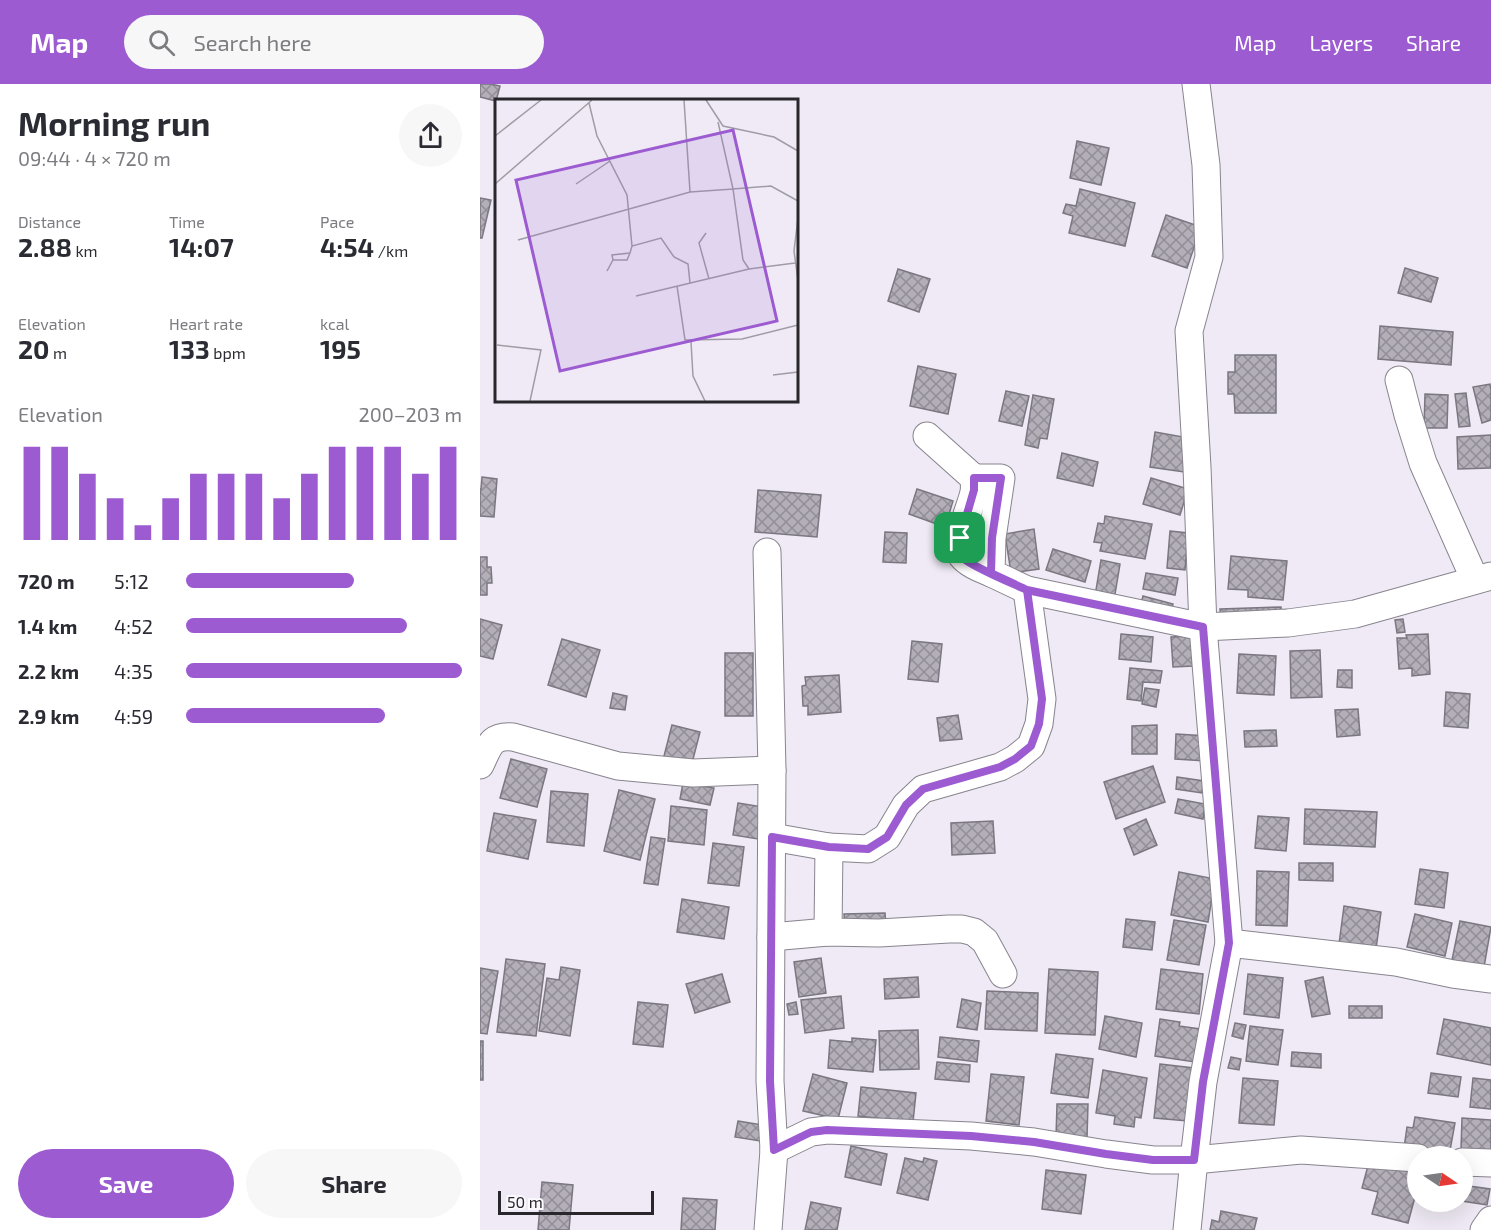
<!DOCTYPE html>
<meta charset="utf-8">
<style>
body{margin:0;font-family:"Exo 2",sans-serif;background:#f7f7f7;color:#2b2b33;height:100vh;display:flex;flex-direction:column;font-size:22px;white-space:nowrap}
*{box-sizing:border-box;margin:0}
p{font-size:20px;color:#7c7c81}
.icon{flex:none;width:33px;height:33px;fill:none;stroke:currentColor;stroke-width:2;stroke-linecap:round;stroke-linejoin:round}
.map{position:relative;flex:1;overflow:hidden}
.sheet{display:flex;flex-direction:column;background:#fff;width:480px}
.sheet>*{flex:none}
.needle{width:39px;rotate:103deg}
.tools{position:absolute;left:927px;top:1062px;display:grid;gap:12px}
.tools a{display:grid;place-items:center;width:66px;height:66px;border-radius:50%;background:#fff;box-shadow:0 6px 24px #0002;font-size:30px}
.scale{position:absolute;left:18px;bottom:15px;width:156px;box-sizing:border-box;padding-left:6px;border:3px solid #29272c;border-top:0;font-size:16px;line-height:21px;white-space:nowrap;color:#29272c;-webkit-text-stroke:4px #fbf9fd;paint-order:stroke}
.pin{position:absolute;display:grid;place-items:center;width:51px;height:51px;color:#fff;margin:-26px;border-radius:12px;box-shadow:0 3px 9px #0006}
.round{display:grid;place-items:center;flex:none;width:63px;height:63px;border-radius:32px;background:#f7f7f7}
.overview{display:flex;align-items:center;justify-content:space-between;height:102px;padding:0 18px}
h1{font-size:33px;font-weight:700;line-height:45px}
.figures{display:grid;grid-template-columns:repeat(3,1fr);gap:9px;height:102px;padding:6px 18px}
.figures div{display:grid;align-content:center}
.figures b{font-size:26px;font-weight:700}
.figures small{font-size:16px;font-weight:400}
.figures p{font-size:16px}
.chart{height:168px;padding:12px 18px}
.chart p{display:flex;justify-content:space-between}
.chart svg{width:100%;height:108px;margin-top:6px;stroke:#9c5bd1;stroke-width:6}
.cta{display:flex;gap:12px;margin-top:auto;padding:12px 18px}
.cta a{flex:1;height:69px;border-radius:36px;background:#9c5bd1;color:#fff;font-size:24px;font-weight:700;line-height:69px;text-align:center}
.cta a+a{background:#f7f7f7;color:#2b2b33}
ul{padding:0 18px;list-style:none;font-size:20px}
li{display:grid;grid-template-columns:96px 72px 1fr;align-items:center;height:45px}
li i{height:15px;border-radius:8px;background:#9c5bd1}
header{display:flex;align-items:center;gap:36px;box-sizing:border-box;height:84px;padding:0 30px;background:#9c5bd1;color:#fff}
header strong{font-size:28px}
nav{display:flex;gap:33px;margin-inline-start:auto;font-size:21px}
.search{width:420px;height:54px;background:#f7f7f7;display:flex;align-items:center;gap:15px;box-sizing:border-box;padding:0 21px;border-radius:33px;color:#7c7c81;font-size:22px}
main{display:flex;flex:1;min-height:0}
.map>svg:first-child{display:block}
</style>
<header>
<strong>Map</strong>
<div class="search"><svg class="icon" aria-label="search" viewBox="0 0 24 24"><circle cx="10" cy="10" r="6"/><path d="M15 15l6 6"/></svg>Search here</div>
<nav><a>Map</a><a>Layers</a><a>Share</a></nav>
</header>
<main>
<section class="sheet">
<div class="overview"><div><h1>Morning run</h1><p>09:44 · 4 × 720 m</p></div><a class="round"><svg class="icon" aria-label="share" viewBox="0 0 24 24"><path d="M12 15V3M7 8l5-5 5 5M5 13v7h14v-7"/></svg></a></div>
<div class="figures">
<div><p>Distance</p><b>2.88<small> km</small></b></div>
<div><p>Time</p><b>14:07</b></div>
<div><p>Pace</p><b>4:54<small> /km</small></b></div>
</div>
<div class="figures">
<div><p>Elevation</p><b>20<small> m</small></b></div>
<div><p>Heart rate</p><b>133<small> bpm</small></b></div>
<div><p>kcal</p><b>195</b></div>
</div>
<div class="chart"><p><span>Elevation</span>200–203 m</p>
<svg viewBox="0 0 160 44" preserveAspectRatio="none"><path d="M5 44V6M15 44V6M25 44V17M35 44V27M45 44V38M55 44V27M65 44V17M75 44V17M85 44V17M95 44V27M105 44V17M115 44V6M125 44V6M135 44V6M145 44V17M155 44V6"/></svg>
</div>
<ul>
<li><b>720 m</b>5:12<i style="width:61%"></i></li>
<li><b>1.4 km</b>4:52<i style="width:80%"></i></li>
<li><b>2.2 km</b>4:35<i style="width:100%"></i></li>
<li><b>2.9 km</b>4:59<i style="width:72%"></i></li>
</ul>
<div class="cta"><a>Save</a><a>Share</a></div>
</section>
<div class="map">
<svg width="1011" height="1146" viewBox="0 0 1011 1146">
<defs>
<pattern id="building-cross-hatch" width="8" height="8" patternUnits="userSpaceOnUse" patternTransform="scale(1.5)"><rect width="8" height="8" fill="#b3aeb8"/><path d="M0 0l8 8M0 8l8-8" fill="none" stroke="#928e96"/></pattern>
</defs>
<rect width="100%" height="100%" fill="#efeaf5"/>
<g fill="url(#building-cross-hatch)" stroke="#7b7781" stroke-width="1.5">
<polygon points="0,0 11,0 20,2 16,17 0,13"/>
<polygon points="597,57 629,64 621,101 590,94"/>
<polygon points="600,105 655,119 645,162 589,149 593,132 583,129 586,120 596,122"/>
<polygon points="0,114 11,116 2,154 0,154"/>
<polygon points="686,131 721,143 707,184 672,172"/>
<polygon points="925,184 958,194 951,218 918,209"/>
<polygon points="418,185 450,195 439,228 408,217"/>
<polygon points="900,242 973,248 971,281 898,275"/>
<polygon points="755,271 796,271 796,329 755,329 754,310 748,310 748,288 755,288"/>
<polygon points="438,282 476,290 468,330 430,322"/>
<polygon points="1010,300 1011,306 1011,336 1002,339 993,303"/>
<polygon points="526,307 549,312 542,342 519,337"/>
<polygon points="986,309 990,342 979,343 975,310"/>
<polygon points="945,310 968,311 967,344 944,344"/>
<polygon points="553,311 574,315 567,355 560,354 558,364 545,361"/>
<polygon points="675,348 709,354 704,388 670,383"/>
<polygon points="1011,351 1011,384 978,385 977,353"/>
<polygon points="582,369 618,378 613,402 577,394"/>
<polygon points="2,393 17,395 14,433 0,432 0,405 1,405"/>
<polygon points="671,394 708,405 700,431 663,420"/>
<polygon points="437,405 473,417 465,443 429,430"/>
<polygon points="278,406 341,411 337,453 275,448"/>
<polygon points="625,432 672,440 665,475 620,467 622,459 614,458 618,439 624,440"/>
<polygon points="554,445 559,485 531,489 525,450"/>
<polygon points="690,447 708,449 705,486 687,484"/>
<polygon points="405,448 427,449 426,479 403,478"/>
<polygon points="573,465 611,477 605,498 566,486"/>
<polygon points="751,472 807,477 803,516 768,513 768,506 748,505"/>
<polygon points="0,473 7,473 7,483 11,483 12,499 7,499 7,511 0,511"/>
<polygon points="621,476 640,480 634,516 615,512"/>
<polygon points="666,489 698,494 695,511 663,505"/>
<polygon points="663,512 693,520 690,532 660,524"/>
<polygon points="801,523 802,534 741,537 740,525"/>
<polygon points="0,535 22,541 13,575 0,572"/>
<polygon points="923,535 925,548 917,549 915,536"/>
<polygon points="641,550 673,553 671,578 639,575"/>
<polygon points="948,550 950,590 932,592 932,584 919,585 917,554 927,554 926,551"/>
<polygon points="711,552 713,582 693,583 691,553"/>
<polygon points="82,555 120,566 106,613 68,601"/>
<polygon points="432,557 462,560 458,598 428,595"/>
<polygon points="840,566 842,613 811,614 810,567"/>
<rect x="245" y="569" width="28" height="63"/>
<polygon points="759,570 796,572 794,611 757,609"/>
<polygon points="650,584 682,587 680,599 663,598 661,617 647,615"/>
<polygon points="858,586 872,586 872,604 857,603"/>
<polygon points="359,591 361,628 328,631 328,622 323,622 322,602 326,601 325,593"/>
<polygon points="665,604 679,606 676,623 662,620"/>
<polygon points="966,608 990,610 988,644 964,642"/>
<polygon points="133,609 147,612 145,626 130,624"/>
<polygon points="878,625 880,651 857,653 855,626"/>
<polygon points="478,631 482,655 460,657 457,634"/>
<polygon points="192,641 220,648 211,683 183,676"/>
<polygon points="677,641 677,670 652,670 652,642"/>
<polygon points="796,646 797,662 765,663 764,647"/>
<polygon points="696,650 728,652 726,677 695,675"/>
<polygon points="31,675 67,685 57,723 20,714"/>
<polygon points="673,682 685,718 636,735 624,698"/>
<polygon points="697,693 724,697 722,709 696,705"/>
<polygon points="203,699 234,704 230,721 200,715"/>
<polygon points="139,706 175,715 160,776 124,767"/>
<polygon points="71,707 108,710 104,762 67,758"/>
<polygon points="698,715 725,720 723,735 695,729"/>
<polygon points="258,719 283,723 278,755 253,751"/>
<polygon points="191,722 227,726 224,761 188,757"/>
<polygon points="825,725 897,728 895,763 824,760"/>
<polygon points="14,729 56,736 48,775 7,767"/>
<polygon points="778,732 809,734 806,767 775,764"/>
<polygon points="666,735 677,761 654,771 644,745"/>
<polygon points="513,737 515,769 472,771 471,739"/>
<polygon points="171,753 185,755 178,801 164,799"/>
<polygon points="233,759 264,763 259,802 228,799"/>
<polygon points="819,779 853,779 853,797 819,796"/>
<polygon points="940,785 968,789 964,824 935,820"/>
<polygon points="777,787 809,788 807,842 776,841"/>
<polygon points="699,788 735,795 728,838 691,831"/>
<polygon points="202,815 249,823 244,855 197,848"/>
<polygon points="864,822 901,828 896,865 859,860"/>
<polygon points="405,829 406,842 365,844 364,830"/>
<polygon points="935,830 972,839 965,872 927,863"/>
<polygon points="646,835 675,838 672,866 643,863"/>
<polygon points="694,836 726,841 719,881 687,876"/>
<polygon points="980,837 1011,843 1004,883 972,876"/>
<polygon points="341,874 346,909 319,913 314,878"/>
<polygon points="26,875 65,880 56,952 17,948"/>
<polygon points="81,883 100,886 90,952 59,947 67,894 79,896"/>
<polygon points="0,884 18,887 7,950 0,949"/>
<polygon points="569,885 618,888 615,951 565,949"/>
<polygon points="681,885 723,890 719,930 676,925"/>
<polygon points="242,890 250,918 215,929 206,900"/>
<polygon points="768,890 803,894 799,934 764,930"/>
<polygon points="438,893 439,913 405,915 404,895"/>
<polygon points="843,893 850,930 832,933 825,897"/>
<polygon points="507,907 558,909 557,947 505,945"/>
<polygon points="361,912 364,944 325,949 321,916"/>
<polygon points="482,915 501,919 497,946 477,943"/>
<polygon points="158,918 188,921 183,963 153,960"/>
<polygon points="316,918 318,930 309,931 307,920"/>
<rect x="869" y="922" width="33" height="12"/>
<polygon points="625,932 662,939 656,973 619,965"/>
<polygon points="680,935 700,938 699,942 720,945 715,978 675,972"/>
<polygon points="964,935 1011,944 1011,981 957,970"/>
<polygon points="755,939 766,941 763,955 752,952"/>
<polygon points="770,942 803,946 798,981 766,977"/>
<polygon points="438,946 439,985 400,986 399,947"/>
<polygon points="460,953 499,957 497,978 458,973"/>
<polygon points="372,954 396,956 393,988 348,984 350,956 372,958"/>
<rect x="0" y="957" width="3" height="39"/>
<polygon points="812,968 841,970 841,984 811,982"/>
<polygon points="576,970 613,975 608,1014 571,1009"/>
<polygon points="751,973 761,975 759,986 748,984"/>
<polygon points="457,978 490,981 489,998 455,995"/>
<polygon points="680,980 714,984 708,1037 674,1034"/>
<polygon points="623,986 667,994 661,1034 655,1033 654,1043 634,1040 635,1032 616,1029"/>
<polygon points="951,989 981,993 978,1013 948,1009"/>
<polygon points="333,990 367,999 358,1035 323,1027"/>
<polygon points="511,990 544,993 539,1041 506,1037"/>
<polygon points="763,994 798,997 794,1041 759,1039"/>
<polygon points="993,994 1011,996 1011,1025 990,1023"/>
<polygon points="381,1003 436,1009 433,1038 378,1032"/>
<polygon points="577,1020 608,1020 607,1054 576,1053"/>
<polygon points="935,1033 975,1039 969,1072 924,1064 927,1043 933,1044"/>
<polygon points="982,1034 1011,1036 1011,1066 981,1065"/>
<polygon points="258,1037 283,1041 280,1057 255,1053"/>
<polygon points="371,1062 407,1070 401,1101 365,1093"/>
<polygon points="425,1074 443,1078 444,1074 457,1077 448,1116 417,1109"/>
<polygon points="889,1078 938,1090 938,1109 936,1109 928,1139 892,1130 898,1108 882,1104"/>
<polygon points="566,1086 606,1091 601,1130 562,1125"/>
<polygon points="62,1098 93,1101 89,1146 58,1146"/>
<polygon points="982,1101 1010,1105 1007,1121 982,1117"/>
<polygon points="203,1114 237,1116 235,1146 201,1146"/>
<polygon points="331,1118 361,1124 357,1146 325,1146"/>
<polygon points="741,1127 777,1134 774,1146 730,1146 732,1136 739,1138"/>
</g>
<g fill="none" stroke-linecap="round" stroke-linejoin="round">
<defs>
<g id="minor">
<polyline points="919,296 928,331 943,379 995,496"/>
<path d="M447 352 494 394C494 398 495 403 494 408 491 424 473 459 482 472 488 480 502 485 511 489"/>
<polyline points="287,468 292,686 290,997 294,1066 288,1146"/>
<polyline points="547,506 723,543 808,539 875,530 1011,492"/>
<path d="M0 681C9 663 10 651 33 653L138 682 213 689 292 686"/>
<polyline points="292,753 349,763 388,765 407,753 426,721 443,705 520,683 535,675 551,662 559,640 562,615 547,506 511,489 512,454 521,394 494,394"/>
<polyline points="348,848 349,763"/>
<polyline points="291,853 348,848 399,849 469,845 482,845 494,848 505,857 523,890"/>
<polyline points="749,859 916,878 973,890 1011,895"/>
<polyline points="294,1066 331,1048 347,1046 491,1052 554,1058 626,1070 673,1076 714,1076 723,998 749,859 723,543 717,383 709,247 729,173 726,81 716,0"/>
<polyline points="982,1078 1011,1079"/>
<polyline points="707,1146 714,1076 821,1066 938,1074"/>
<polyline points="1004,1146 1011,1136"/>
</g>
</defs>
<use href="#minor" stroke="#88848e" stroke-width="29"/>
<use href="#minor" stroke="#fff" stroke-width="27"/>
</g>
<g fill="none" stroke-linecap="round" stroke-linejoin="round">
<defs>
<path id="route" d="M480 454C479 461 478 467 482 473 490 482 534 500 547 506L562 615 559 640 551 662 535 675 520 683 443 705 426 721 407 753 388 765 349 763 292 753 290 997 294 1066 331 1048 347 1046 491 1052 554 1058 626 1070 673 1076H714L723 998 749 859 723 543 547 506 511 489 512 454 521 394H494V406L480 454"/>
</defs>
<use href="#route" stroke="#fff" stroke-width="12"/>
<use href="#route" stroke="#9c5bd1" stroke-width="8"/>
</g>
<g transform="translate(15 15)">
<rect width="303" height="303" fill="#efeaf5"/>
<path fill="none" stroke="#a09ca5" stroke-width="1.5" d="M189 1 195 93M211 1 228 27 279 38 303 52M94 4 102 37 132 96 137 147M223 23 238 90 276 87 303 102M0 37 46 1M0 85 97 1M81 85 115 62M303 119 299 152 303 181M211 134 204 144 214 180M23 141 195 93 238 90 248 161 254 170M118 161 117 156 135 154 137 147 166 139 179 158 193 165 195 184M112 172 118 161H132L135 154M182 187 190 241 247 240 303 226M141 197 254 170 300 164M196 243 198 277 210 302M2 246 46 251 35 302M278 276 303 273"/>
<path fill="#9c5bd1" fill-opacity="0.15" stroke="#9c5bd1" stroke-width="3" d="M238 31 282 222 65 272 21 81Z"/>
<rect width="303" height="303" fill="none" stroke="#29272c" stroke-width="3"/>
</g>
</svg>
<div class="tools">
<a><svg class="needle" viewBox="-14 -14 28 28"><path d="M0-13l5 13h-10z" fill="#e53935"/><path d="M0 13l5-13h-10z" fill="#7c7c81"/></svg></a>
</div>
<div class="scale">50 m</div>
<div class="pin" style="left:480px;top:454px;background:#1e9e55"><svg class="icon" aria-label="arrive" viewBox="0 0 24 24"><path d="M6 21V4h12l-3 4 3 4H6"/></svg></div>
</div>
</main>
